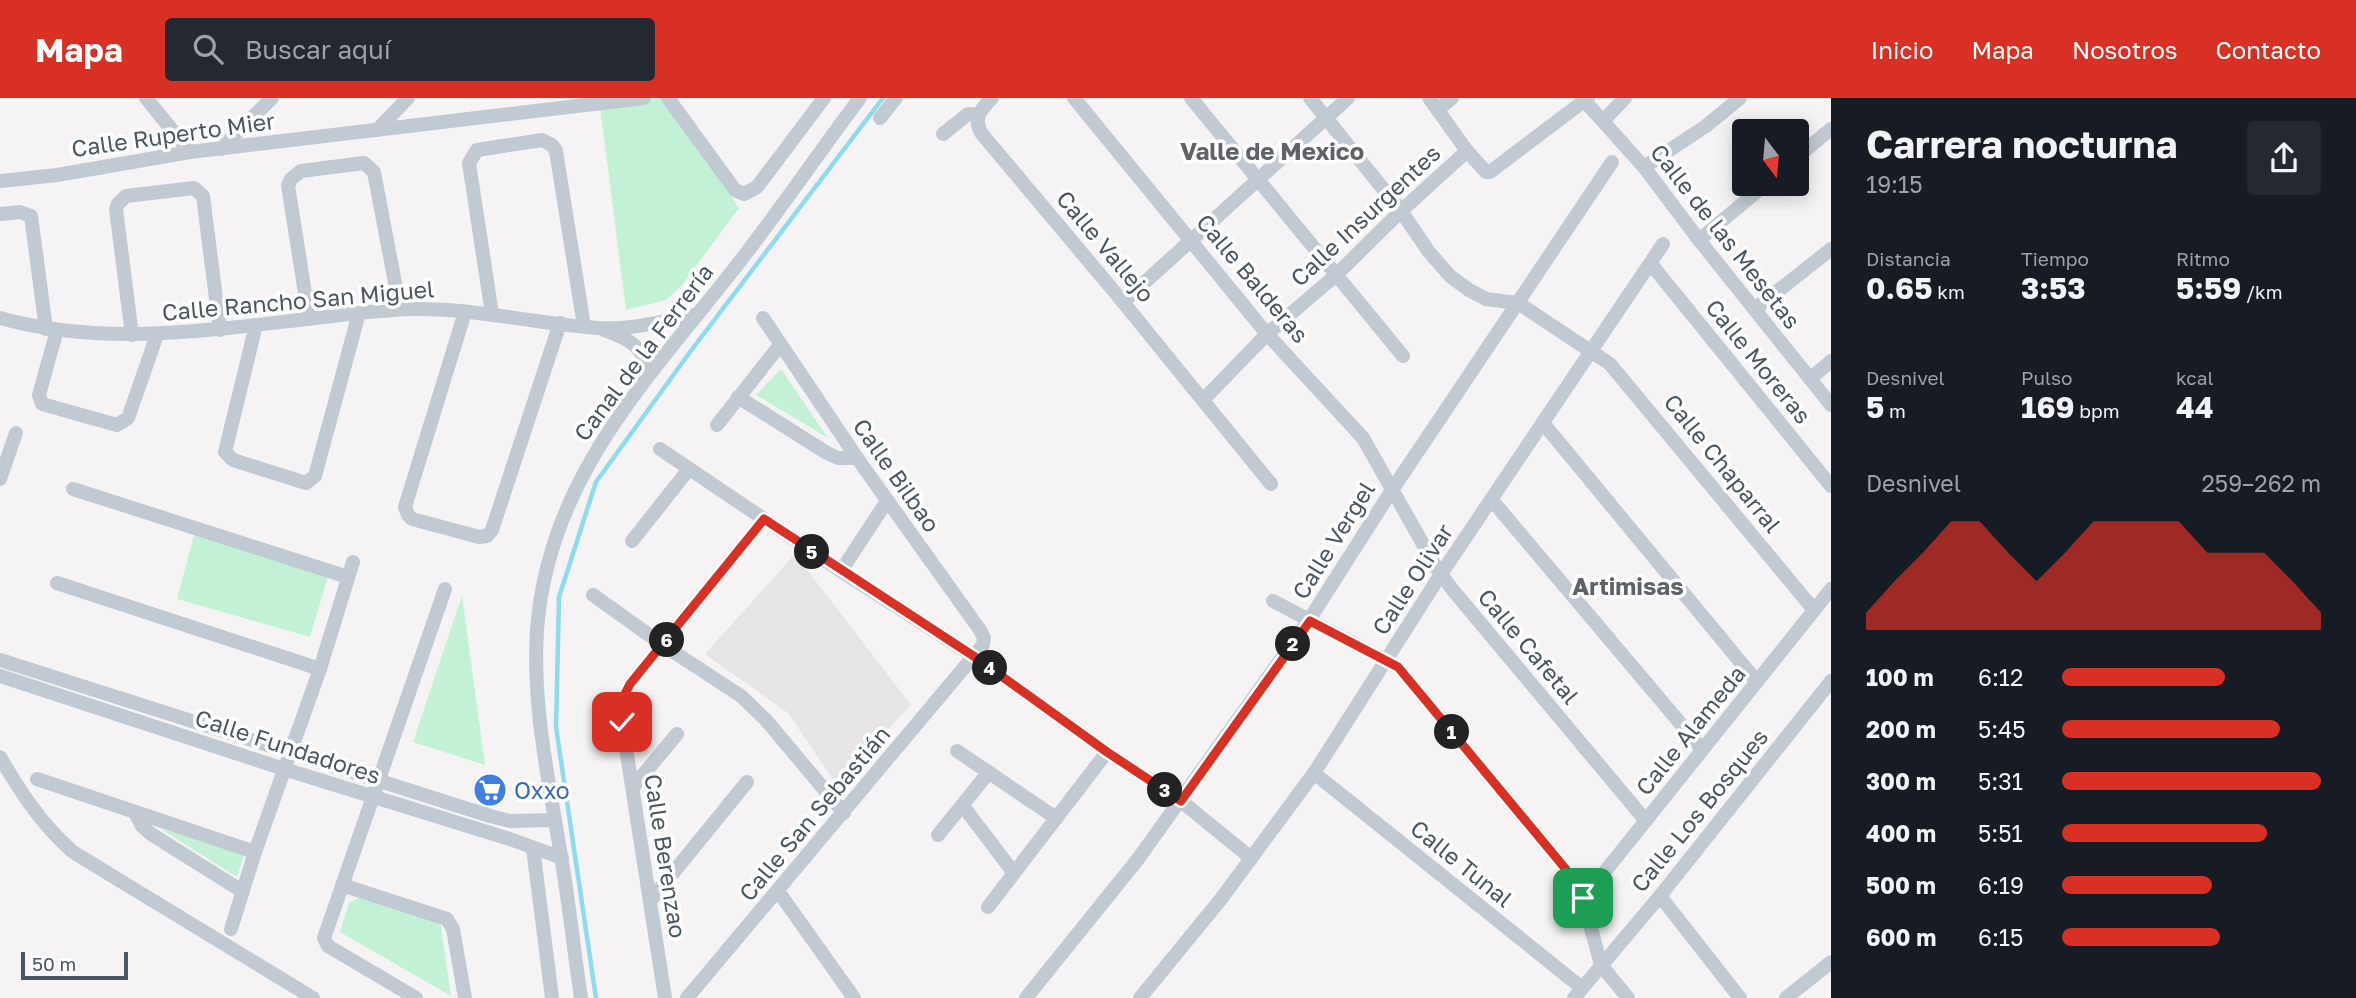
<!DOCTYPE html>
<html lang="es">
<meta charset="utf-8">
<style>
body{margin:0;font-family:"Golos Text",sans-serif;background:#242831;color:#f1f3f6;height:100vh;display:flex;flex-direction:column;font-size:26px;white-space:nowrap}
*{box-sizing:border-box;margin:0}
p{font-size:23px;color:#9ea1a6}
.icon{flex:none;width:38px;height:38px;fill:none;stroke:currentColor;stroke-width:2;stroke-linecap:round;stroke-linejoin:round}
.map{position:relative;flex:1;overflow:hidden}
.side{display:flex;flex-direction:column;background:#171b24;width:525px}
.side>*{flex:none}
.needle{width:46px;rotate:164deg}
.tools{position:absolute;left:1732px;top:21px;display:grid;gap:14px}
.tools a{display:grid;place-items:center;width:77px;height:77px;border-radius:7px;background:#171b24;box-shadow:0 4px 18px #0003;font-size:35px}
.scale{position:absolute;left:21px;bottom:18px;width:107px;box-sizing:border-box;padding-left:7px;border:4px solid #4a5661;border-top:0;font-size:19px;line-height:24px;white-space:nowrap;color:#4a5661;-webkit-text-stroke:5px #fff;paint-order:stroke}
.pin{position:absolute;display:grid;place-items:center;width:60px;height:60px;color:#fff;margin:-30px;border-radius:14px;box-shadow:0 4px 10px #0006}
.km{position:absolute;width:35px;height:35px;margin:-18px;border-radius:50%;background:#222;color:#fff;font-size:19px;line-height:35px;text-align:center}
.round{display:grid;place-items:center;flex:none;width:74px;height:74px;border-radius:7px;background:#242831}
.summary{display:flex;align-items:center;justify-content:space-between;height:119px;padding:0 35px}
h1{font-size:38px;font-weight:700;line-height:52px}
.figures{display:grid;grid-template-columns:repeat(3,1fr);gap:10px;height:119px;padding:7px 35px}
.figures div{display:grid;align-content:center}
.figures b{font-size:30px;font-weight:700}
.figures small{font-size:19px;font-weight:400}
.figures p{font-size:19px}
.chart{height:196px;padding:14px 35px}
.chart p{display:flex;justify-content:space-between}
.chart svg{width:100%;height:126px;margin-top:7px;fill:#d93025;opacity:.7}
ul{padding:0 35px;list-style:none;font-size:23px}
li{display:grid;grid-template-columns:112px 84px 1fr;align-items:center;height:52px}
li i{height:18px;border-radius:9px;background:#d93025}
header{display:flex;align-items:center;gap:42px;box-sizing:border-box;height:98px;padding:0 35px;background:#d93025;color:#fff}
header strong{font-size:33px}
nav{display:flex;gap:38px;margin-inline-start:auto;font-size:24px}
.search{width:490px;height:63px;background:#242831;display:flex;align-items:center;gap:18px;box-sizing:border-box;padding:0 24px;border-radius:7px;color:#9ea1a6;font-size:26px}
main{display:flex;flex:1;min-height:0}
.map>svg:first-child{display:block}
</style>
<header>
<strong>Mapa</strong>
<div class="search"><svg class="icon" aria-label="search" viewBox="0 0 24 24"><circle cx="10" cy="10" r="6"/><path d="M15 15l6 6"/></svg>Buscar aquí</div>
<nav><a>Inicio</a><a>Mapa</a><a>Nosotros</a><a>Contacto</a></nav>
</header>
<main>
<div class="map">
<svg width="1831" height="900" viewBox="0 0 1831 900">
<rect width="100%" height="100%" fill="#f5f3f3"/>
<polygon fill="#e6e4e5" points="795,456 911,607 836,686 788,615 705,556"/>
<g fill="#c3f1d5">
<polygon points="664,0 739,110 682,187 666,202 626,212 600,8"/>
<polygon points="781,271 828,340 756,297"/>
<polygon points="195,434 329,475 310,539 177,501"/>
<polygon points="462,498 485,667 413,644"/>
<polygon points="161,731 246,751 237,779"/>
<polygon points="366,796 440,822 451,898 340,834 349,805"/>
</g>
<g fill="none" stroke-linecap="round" stroke-linejoin="round">
<polyline stroke="#90daee" stroke-width="4.5" points="596,900 556,629 559,499 596,384 690,254 883,0"/>
<g stroke="#c1cad2" stroke-width="14">
<polyline points="146,0 190,54"/>
<polyline points="668,0 735,92 744,96 757,89 824,0"/>
<path d="M992 0C981 11 972 21 982 36L1123 204 1271 386"/>
<polyline points="1074,0 1267,236 1363,340 1436,469 1452,491 1646,723"/>
<polyline points="1191,0 1403,258"/>
<polyline points="1310,0 1401,113 1429,154 1450,178 1469,192 1486,201 1518,205 1610,266 1814,512"/>
<polyline points="1429,0 1467,53 1486,74 1490,74 1588,0"/>
<polyline points="1582,0 1644,69 1699,142 1831,307"/>
<polyline points="1439,11 1452,0"/>
<polyline points="880,20 896,0"/>
<polyline points="1603,23 1625,0"/>
<polyline points="377,32 408,0"/>
<polyline points="943,36 968,16 978,17"/>
<polyline points="221,51 272,0"/>
<polyline points="1797,59 1831,31"/>
<polyline points="1644,69 1706,28 1740,0"/>
<polyline points="0,83 57,77 190,54 644,0"/>
<polyline points="0,116 20,114 31,118 46,231"/>
<polyline points="1699,142 1766,86"/>
<polyline points="1651,166 1831,388"/>
<polyline points="1123,204 1348,0"/>
<polyline points="1755,211 1831,151"/>
<polyline points="465,214 405,409 408,417 412,421 479,439 487,438 492,432 560,225"/>
<polyline points="492,216 469,65 477,52 542,42 552,47 556,53 584,228"/>
<path d="M0 220C101 248 204 233 307 221 342 217 377 212 413 211 475 210 536 226 598 230 631 232 666 223 698 216"/>
<polyline points="309,221 288,87 291,81 301,73 364,65 374,74 400,211"/>
<polyline points="256,227 225,354 233,362 306,385 315,378 359,215"/>
<polyline points="57,232 39,297 42,306 117,327 128,320 157,237"/>
<path d="M604 232C631 242 639 246 651 273"/>
<polyline points="132,237 116,111 118,106 126,98 194,90 203,98 220,232"/>
<polyline points="1810,281 1831,263"/>
<polyline points="738,299 827,355 838,360 857,360"/>
<polyline points="1203,302 1267,236 1335,178 1401,113 1467,53"/>
<polyline points="1543,325 1757,584"/>
<polyline points="717,327 780,247"/>
<polyline points="660,351 841,473 975,559 1107,654 1181,703 1251,760"/>
<polyline points="0,381 16,335"/>
<polyline points="73,391 348,479"/>
<polyline points="1491,401 1702,651"/>
<polyline points="632,443 689,371"/>
<polyline points="841,473 887,403"/>
<polyline points="57,485 320,571"/>
<polyline points="593,497 663,547 741,598 766,622 844,715"/>
<polyline points="1273,503 1398,569 1569,775 1583,801 1601,867 1628,900"/>
<polyline points="0,562 490,718 510,723 555,722"/>
<polyline points="0,578 284,671 510,741 562,760"/>
<polyline points="957,653 1056,720"/>
<path d="M0 659C21 695 42 727 73 754L313 900"/>
<polyline points="1314,675 1582,890"/>
<polyline points="37,681 255,754"/>
<polyline points="633,689 677,636"/>
<polyline points="963,708 1014,775"/>
<polyline points="135,715 142,728 151,736 242,793"/>
<polyline points="938,737 989,674"/>
<polyline points="533,750 552,900"/>
<polyline points="342,787 447,821 453,831 465,900"/>
<polyline points="778,793 854,900"/>
<polyline points="1660,798 1740,900"/>
<polyline points="1583,801 1831,491"/>
<polyline points="651,802 747,684"/>
<polyline points="988,809 1107,654"/>
<polyline points="231,831 255,754 320,571 353,464"/>
<polyline points="416,900 328,848 324,840 445,491"/>
<path d="M581 900C574 853 569 805 561 758 549 683 532 608 537 532 548 381 646 283 734 171 778 115 817 57 860 0"/>
<polyline points="665,900 622,624 624,598 630,586 764,421"/>
<polyline points="687,900 983,547 984,540 980,532 857,360 763,220"/>
<polyline points="1026,900 1138,761 1309,522 1392,392 1612,64"/>
<polyline points="1140,900 1221,801 1314,675 1441,476 1663,146"/>
<polyline points="1574,900 1660,798 1831,583"/>
<polyline points="1786,900 1831,864"/>
</g>
</g>
<g fill="none" stroke-linecap="round" stroke-linejoin="round">
<defs>
<polyline id="route" points="622,624 624,598 630,586 764,421 975,559 1107,654 1181,703 1310,523 1398,569 1569,775 1583,800"/>
</defs>
<use href="#route" stroke="#fff" stroke-width="14"/>
<use href="#route" stroke="#d93025" stroke-width="9"/>
</g>
<defs>
<symbol id="supermarket-disc" viewBox="-11 -11 22 22"><circle r="9.5" fill="#3f7fe0" stroke="#fff"/><path d="M-6-5.5h2.5l.6 2H6L4.5 2H-2.5L-4.4-4H-6ZM-1.5 3.2a1.3 1.3 0 1 0 .1 0ZM3 3.2a1.3 1.3 0 1 0 .1 0Z" fill="#fff"/></symbol>
</defs>
<g fill-rule="evenodd">
<use href="#supermarket-disc" x="471" y="673" width="38" height="38"/>
</g>
<g text-anchor="middle" dominant-baseline="central" stroke-width="7" stroke-linejoin="round" paint-order="stroke">
<g font-size="23" fill="#4a5661" stroke="#fff">
<text transform="translate(173 36) rotate(-8)">Calle Ruperto Mier</text>
<text transform="translate(1365 117) rotate(-43)">Calle Insurgentes</text>
<text transform="translate(1726 138) rotate(52)">Calle de las Mesetas</text>
<text transform="translate(1106 148) rotate(50)">Calle Vallejo</text>
<text transform="translate(1253 180) rotate(50)">Calle Balderas</text>
<text transform="translate(298 202) rotate(-5)">Calle Rancho San Miguel</text>
<text transform="translate(643 254) rotate(-53)">Canal de la Ferrería</text>
<text transform="translate(1759 263) rotate(51)">Calle Moreras</text>
<text transform="translate(1723 365) rotate(51)">Calle Chaparral</text>
<text transform="translate(897 377) rotate(55)">Calle Bilbao</text>
<text transform="translate(1333 442) rotate(-58)">Calle Vergel</text>
<text transform="translate(1412 481) rotate(-57)">Calle Olivar</text>
<text transform="translate(1529 548) rotate(50)">Calle Cafetal</text>
<text transform="translate(1690 632) rotate(-51)">Calle Alameda</text>
<text transform="translate(288 648) rotate(18)">Calle Fundadores</text>
<text transform="translate(1699 712) rotate(-51)">Calle Los Bosques</text>
<text transform="translate(814 715) rotate(-50)">Calle San Sebastián</text>
<text transform="translate(666 758) rotate(81)">Calle Berenzao</text>
<text transform="translate(1462 765) rotate(39)">Calle Tunal</text>
</g>
<g font-size="23" fill="#366cbe" stroke="#fff" text-anchor="start">
<text x="514" y="692">Oxxo</text>
</g>
<g font-size="24" font-weight="bold" fill="#5f6368" stroke="#fff">
<text x="1272" y="52">Valle de Mexico</text>
<text x="1628" y="487">Artimisas</text>
</g>
</g>
</svg>
<div class="tools">
<a><svg class="needle" viewBox="-14 -14 28 28"><path d="M0-13l5 13h-10z" fill="#e53935"/><path d="M0 13l5-13h-10z" fill="#9ea1a6"/></svg></a>
</div>
<div class="scale">50 m</div>
<div class="pin" style="left:1583px;top:800px;background:#1e9e55"><svg class="icon" aria-label="arrive" viewBox="0 0 24 24"><path d="M6 21V4h12l-3 4 3 4H6"/></svg></div>
<div class="pin" style="left:622px;top:624px;background:#d93025"><svg class="icon" aria-label="check" viewBox="0 0 24 24"><path d="M5 12l5 5 9-10"/></svg></div>
<b class="km" style="left:1452px;top:634px">1</b>
<b class="km" style="left:1293px;top:546px">2</b>
<b class="km" style="left:1165px;top:692px">3</b>
<b class="km" style="left:990px;top:570px">4</b>
<b class="km" style="left:812px;top:454px">5</b>
<b class="km" style="left:667px;top:542px">6</b>
</div>
<section class="side">
<div class="summary"><div><h1>Carrera nocturna</h1><p>19:15</p></div><a class="round"><svg class="icon" aria-label="share" viewBox="0 0 24 24"><path d="M12 15V3M7 8l5-5 5 5M5 13v7h14v-7"/></svg></a></div>
<div class="figures">
<div><p>Distancia</p><b>0.65<small> km</small></b></div>
<div><p>Tiempo</p><b>3:53</b></div>
<div><p>Ritmo</p><b>5:59<small> /km</small></b></div>
</div>
<div class="figures">
<div><p>Desnivel</p><b>5<small> m</small></b></div>
<div><p>Pulso</p><b>169<small> bpm</small></b></div>
<div><p>kcal</p><b>44</b></div>
</div>
<div class="chart"><p><span>Desnivel</span>259–262 m</p>
<svg viewBox="0 0 160 44" preserveAspectRatio="none"><path d="M0 44V38L10 27L20 17L30 6L40 6L50 17L60 27L70 17L80 6L90 6L100 6L110 6L120 17L130 17L140 17L150 27L160 38V44z"/></svg>
</div>
<ul>
<li><b>100 m</b>6:12<i style="width:63%"></i></li>
<li><b>200 m</b>5:45<i style="width:84%"></i></li>
<li><b>300 m</b>5:31<i style="width:100%"></i></li>
<li><b>400 m</b>5:51<i style="width:79%"></i></li>
<li><b>500 m</b>6:19<i style="width:58%"></i></li>
<li><b>600 m</b>6:15<i style="width:61%"></i></li>
</ul>
</section>
</main>
